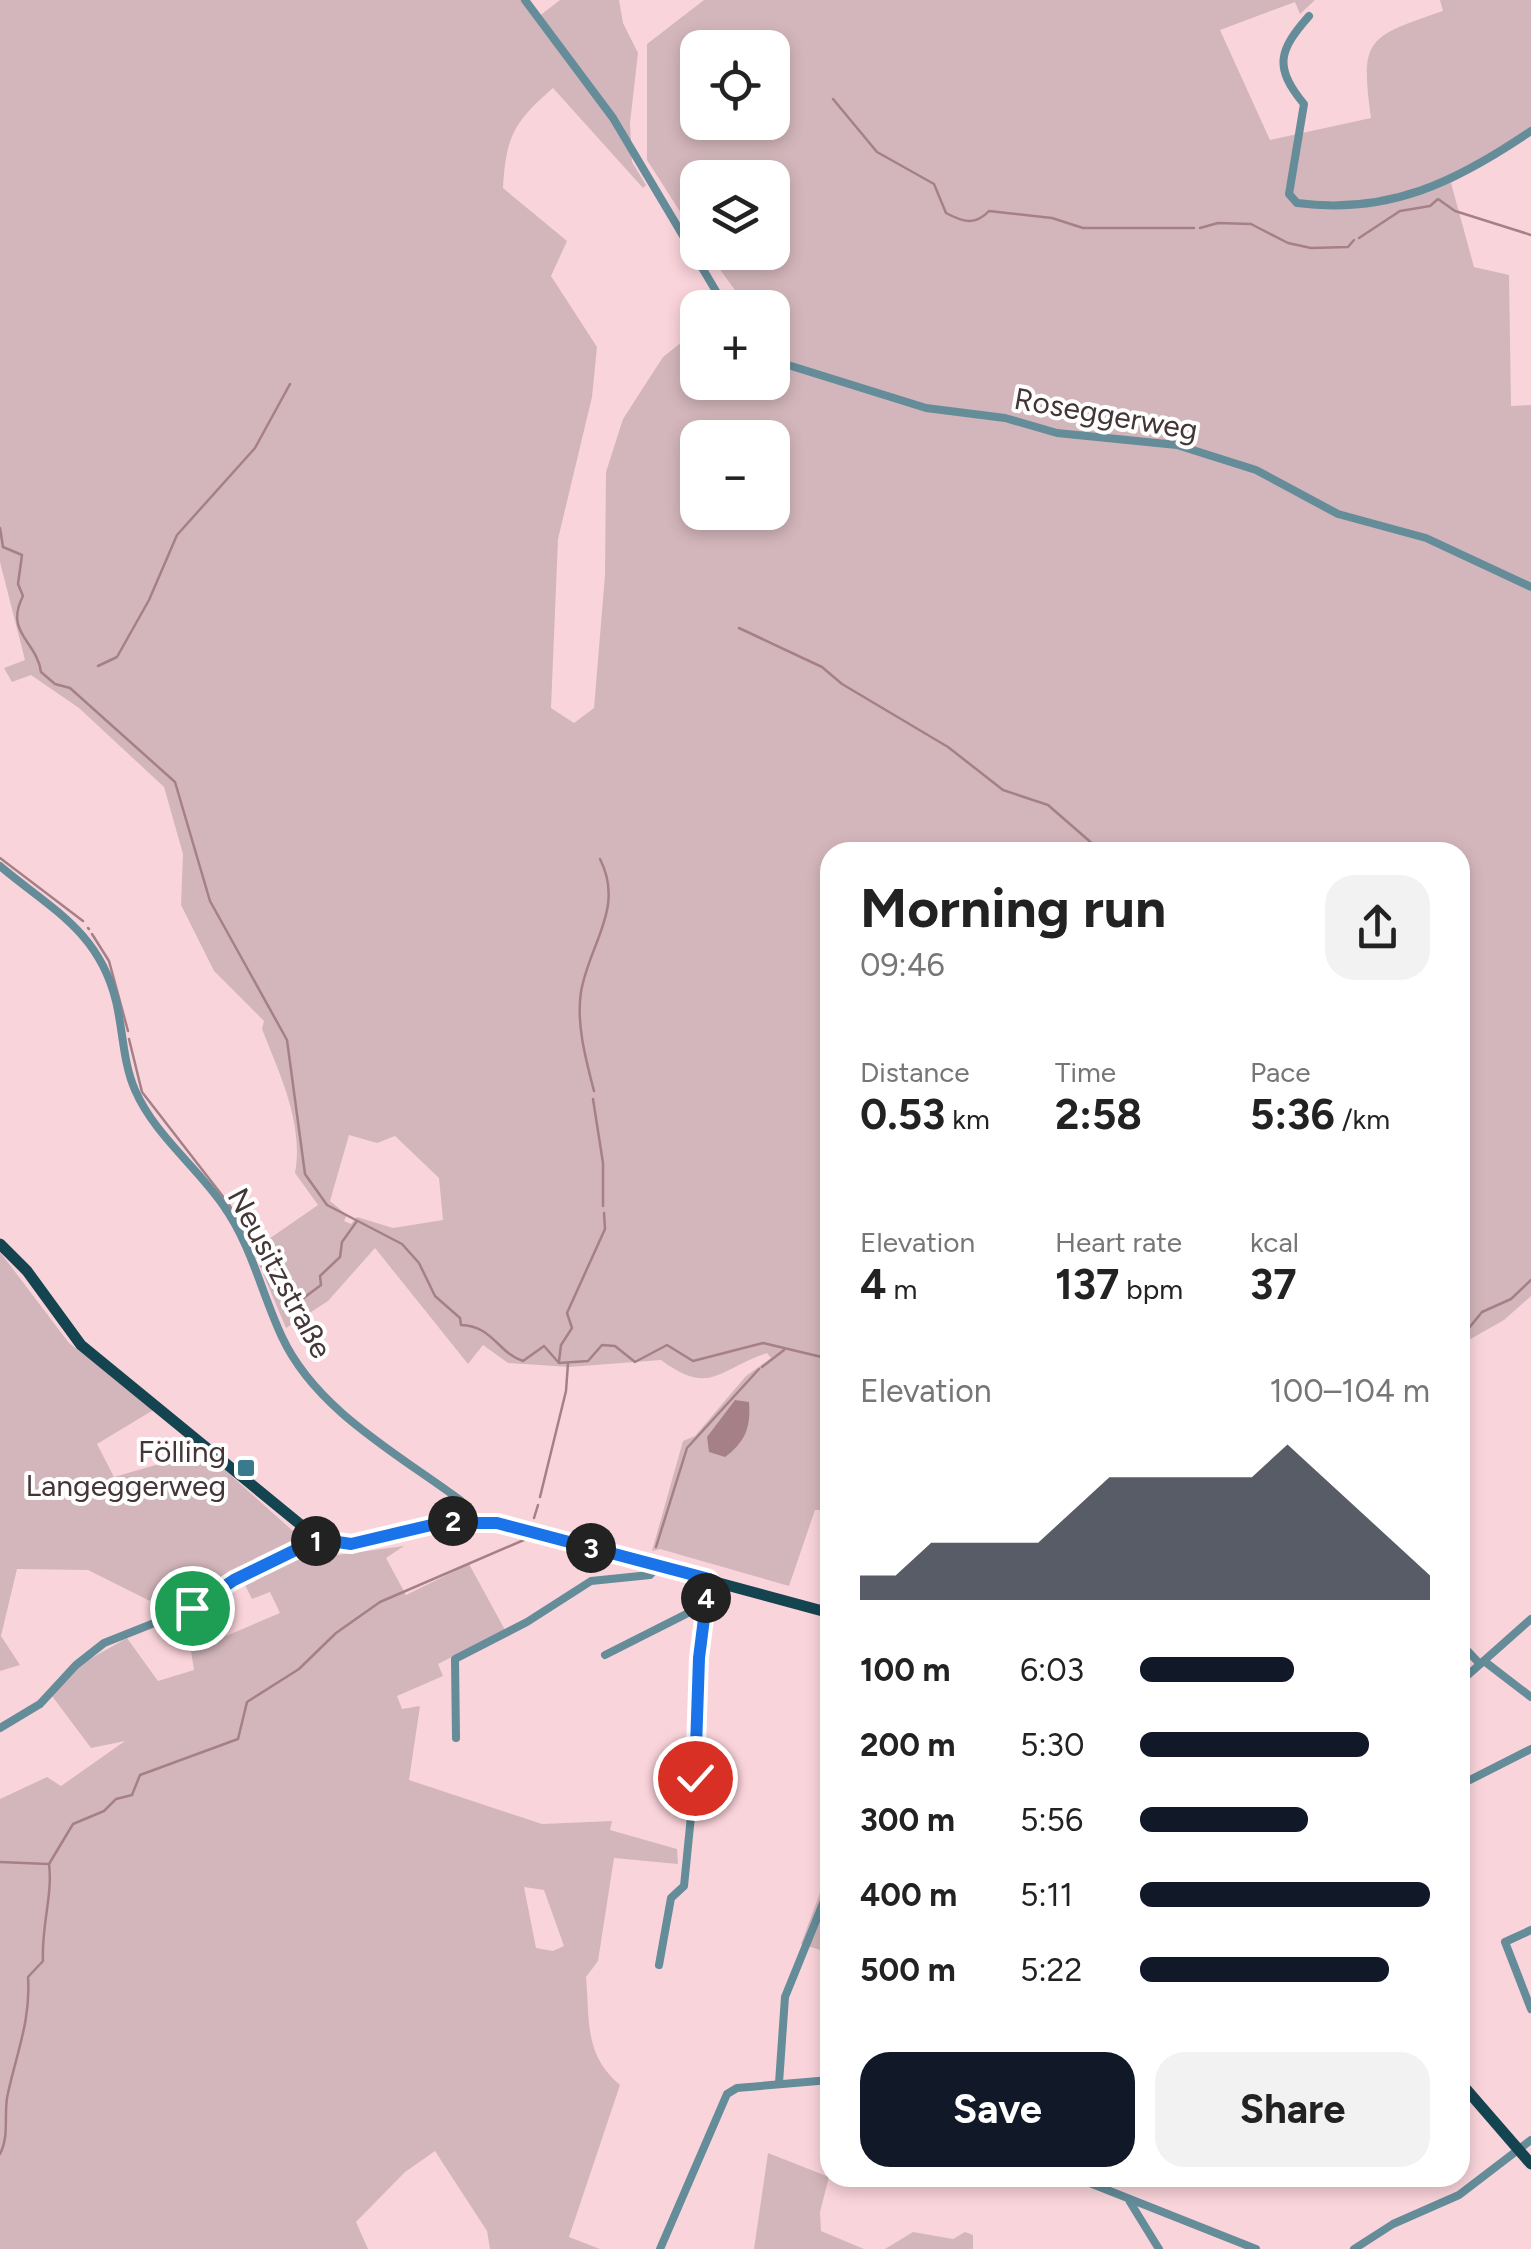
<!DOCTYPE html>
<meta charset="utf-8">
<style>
body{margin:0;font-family:Figtree,sans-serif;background:#f2f2f2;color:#222;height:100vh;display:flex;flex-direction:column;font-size:38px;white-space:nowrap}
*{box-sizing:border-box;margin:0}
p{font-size:32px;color:#767676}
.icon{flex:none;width:55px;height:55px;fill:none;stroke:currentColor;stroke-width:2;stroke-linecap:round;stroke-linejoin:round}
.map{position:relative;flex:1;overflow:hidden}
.panel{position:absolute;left:820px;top:842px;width:650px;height:1345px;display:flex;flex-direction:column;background:#fff;border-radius:30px;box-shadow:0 5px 15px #0003}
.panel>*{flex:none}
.controls{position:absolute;left:680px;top:30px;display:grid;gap:20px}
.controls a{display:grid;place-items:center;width:110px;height:110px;border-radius:20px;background:#fff;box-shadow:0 5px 15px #0003;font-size:50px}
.pin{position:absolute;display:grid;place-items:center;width:85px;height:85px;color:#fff;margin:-42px;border:5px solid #fff;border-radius:50%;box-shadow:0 2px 10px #0007}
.km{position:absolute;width:50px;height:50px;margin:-25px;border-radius:50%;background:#222;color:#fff;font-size:28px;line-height:50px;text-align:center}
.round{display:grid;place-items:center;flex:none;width:105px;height:105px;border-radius:30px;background:#f2f2f2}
.summary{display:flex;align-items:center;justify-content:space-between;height:170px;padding:0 40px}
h1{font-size:55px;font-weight:700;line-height:75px}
.stats{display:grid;grid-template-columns:repeat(3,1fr);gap:15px;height:170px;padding:10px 40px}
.stats div{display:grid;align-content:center}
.stats b{font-size:42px;font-weight:700}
.stats small{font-size:28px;font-weight:400}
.stats p{font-size:28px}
.chart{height:280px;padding:20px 40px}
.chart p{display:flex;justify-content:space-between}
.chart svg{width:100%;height:180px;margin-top:10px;fill:#111827;opacity:.7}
.cta{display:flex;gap:20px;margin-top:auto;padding:20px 40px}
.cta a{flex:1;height:115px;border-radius:30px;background:#111827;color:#fff;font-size:40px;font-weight:700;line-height:115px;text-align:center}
.cta a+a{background:#f2f2f2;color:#222}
ul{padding:0 40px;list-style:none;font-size:32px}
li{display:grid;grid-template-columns:160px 120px 1fr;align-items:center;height:75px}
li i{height:25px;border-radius:12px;background:#111827}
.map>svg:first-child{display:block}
</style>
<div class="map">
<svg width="1531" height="2249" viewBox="0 0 1531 2249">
<rect width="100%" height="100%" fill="#fad4db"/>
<g fill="#d3b6bb" fill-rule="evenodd">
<path d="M0 0H525L538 17 560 0H619L623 23 638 53 630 123 632 162 646 185 643 188 553 88C514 122 506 136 503 188L567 241 551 276 597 347 592 397 558 539 551 708 574 723 594 708 605 575 606 472 623 419 663 357 697 330 698 382H772V308L727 307 740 297 708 253 772 252V178H698L697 238 647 160V44L704 0H1315L1300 14 1295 2 1220 30 1270 140 1371 118C1360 38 1367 37 1443 11L1440 0H1531V136L1451 183 1474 267 1509 275 1511 406 1531 405V1296L1504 1320 1460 1345V852H830V1510H815L789 1586 660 1549 652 1551 683 1441 695 1436 746 1376 771 1358 767 1353C716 1371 710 1396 661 1360L569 1367 508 1363 483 1345 468 1364 375 1248 328 1301 286 1328 253 1250 318 1205 295 1173C304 1124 280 1075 262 1029L264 1021 214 971 181 905 183 854 164 787 79 708 31 675 12 682 4 668 25 660 0 562ZM698 48H772V122H698ZM698 438H772V512H698ZM349 1135 377 1143 395 1136 439 1178 443 1220 393 1228 357 1217 351 1224 344 1221 347 1215 330 1201Z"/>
<path d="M0 1252 69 1343 155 1409 97 1444 114 1477 194 1454 208 1455 322 1557 404 1546 386 1558 406 1595 469 1564 505 1630 438 1664 443 1676 397 1696 402 1709 420 1706 409 1780 542 1824 612 1821 610 1830 677 1849 678 1864 614 1858 598 1961 586 1977C590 2022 584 2054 620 2085L569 2237 600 2249H490L487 2231 435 2151 405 2172 356 2222 368 2249H0V1799L47 1777 61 1786 125 1741 91 1748 52 1696 83 1663 127 1638 158 1681 194 1670 191 1651 280 1613 270 1592 252 1599 239 1573 197 1602 172 1612 88 1570 17 1569 1 1636 20 1665 0 1671ZM524 1887 544 1890 564 1946 553 1951 536 1948Z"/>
<polygon points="830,1866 830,1953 801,1944"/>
<polygon points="768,2153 829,2177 820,2212 821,2231 864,2249 754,2249"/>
<polygon points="913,2232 953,2239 965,2232 973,2235 973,2249 885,2249"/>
</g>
<path fill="#a58087" d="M735 1400 749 1402C751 1428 745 1442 725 1457L709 1452 707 1437Z"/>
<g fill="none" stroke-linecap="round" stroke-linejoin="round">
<g stroke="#a58087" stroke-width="2.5">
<path d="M833 99 877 152 934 184 946 213C963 222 975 226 989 211L1052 218 1083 228H1194"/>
<polyline points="1200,228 1218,223 1251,224 1288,243 1311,248 1348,247 1354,240"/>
<polyline points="1359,238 1400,211 1430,206 1438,199 1455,211 1531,235"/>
<path d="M0 528 3 547 22 555 18 584 23 596C4 633 37 641 41 672L55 684 70 688 175 782 210 901 287 1040 305 1174 327 1205 402 1244 419 1263 435 1296 460 1318 461 1325C493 1326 498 1353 523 1361L544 1346 559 1363 588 1361 602 1345 615 1346 635 1362 667 1345 693 1361 763 1343 830 1359"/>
<polyline points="739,628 822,667 842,684 948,747 1003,790 1048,805 1102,852"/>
<polyline points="98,666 117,657 149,600 177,535 255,448 290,384"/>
<polyline points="0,858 83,921"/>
<polyline points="88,928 89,929"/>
<polyline points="92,934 109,961 128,1031"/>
<polyline points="129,1039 142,1092 228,1203 252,1243"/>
<path d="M594 1091C586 1060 576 1024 581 992 589 944 625 908 600 859"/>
<polyline points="593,1099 603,1163 603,1206"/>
<polyline points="255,1249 270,1284"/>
<polyline points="274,1290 301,1300 321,1285 320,1276 340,1257 342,1242 357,1221"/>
<polyline points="1460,1339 1482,1312 1511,1299 1531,1280"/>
<polyline points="559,1361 561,1345 572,1328 567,1313 605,1229 604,1213"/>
<polyline points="762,1367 784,1350"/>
<polyline points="540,1497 566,1391 568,1363"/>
<polyline points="534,1518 538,1505"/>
<polyline points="656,1547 687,1448 759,1369"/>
<polyline points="0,1862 48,1864"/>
<path d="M0 2154C10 2135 3 2113 8 2093 17 2052 31 2019 28 1977L43 1961C41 1927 53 1895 49 1864L73 1824 104 1811 116 1799 132 1795 140 1775 238 1739 247 1702 299 1669 336 1633 380 1602 526 1539"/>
</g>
<g stroke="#648c99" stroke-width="8">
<polyline points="525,0 613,118 726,308"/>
<path d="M1309 16C1279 50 1273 67 1304 104L1289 194 1297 203C1389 215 1456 182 1531 131"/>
<polyline points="772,360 926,408 1005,418 1057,433 1177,445 1256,470 1338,514 1426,538 1531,587"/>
<path d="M0 866C51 909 99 931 116 1001 123 1030 123 1063 135 1090 154 1134 196 1166 223 1205 252 1246 261 1292 282 1337 316 1410 398 1454 460 1500L470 1511V1520"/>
<polyline points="1460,1643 1480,1664"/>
<polyline points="605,1655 704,1605"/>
<polyline points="1484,1661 1531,1697"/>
<polyline points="1460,1682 1531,1619"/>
<polyline points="0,1728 40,1704 76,1665 104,1643 192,1608 234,1579 318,1539"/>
<polyline points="456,1738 455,1659 527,1622 591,1581 650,1575 658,1566"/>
<polyline points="1460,1785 1531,1749"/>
<polyline points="1531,1930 1505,1942 1531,2009"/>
<polyline points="659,1965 671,1898 684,1886 698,1746 699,1658 709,1579"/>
<polyline points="779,2083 785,1997 830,1886"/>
<polyline points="1077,2178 1256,2249"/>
<polyline points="1130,2202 1159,2249"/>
<polyline points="660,2249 727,2094 737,2088 830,2080"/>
<polyline points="1354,2249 1393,2224 1459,2195 1531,2140"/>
</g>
<g stroke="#154451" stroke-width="11">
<polyline points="0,1244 27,1271 81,1345 318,1539 351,1544 440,1523 497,1523 830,1613"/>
<polyline points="1460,2082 1531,2164"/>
</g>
</g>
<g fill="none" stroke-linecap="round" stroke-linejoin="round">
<defs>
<polyline id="route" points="192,1608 234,1580 318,1539 351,1544 440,1523 497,1523 709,1579 699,1658 695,1778"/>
</defs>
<use href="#route" stroke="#fff" stroke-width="20"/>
<use href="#route" stroke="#1a73e8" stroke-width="12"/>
</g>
<rect fill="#397a8d" stroke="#fff" stroke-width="4" x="236" y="1458" width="20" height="20" rx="5"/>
<g text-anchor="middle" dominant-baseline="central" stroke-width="8" stroke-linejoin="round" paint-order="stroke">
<g font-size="30" fill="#443537" stroke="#fff">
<text transform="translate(1106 414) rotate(10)">Roseggerweg</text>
<text transform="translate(280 1273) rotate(62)">Neusitzstraße</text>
</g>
<g font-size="30" fill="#443537" stroke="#fff" text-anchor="end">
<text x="226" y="1451">Fölling<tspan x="226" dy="34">Langeggerweg</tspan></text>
</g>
</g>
</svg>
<div class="controls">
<a><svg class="icon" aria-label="locate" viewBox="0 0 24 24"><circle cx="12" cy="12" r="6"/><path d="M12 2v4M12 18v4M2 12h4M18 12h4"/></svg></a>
<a><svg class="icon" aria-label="layers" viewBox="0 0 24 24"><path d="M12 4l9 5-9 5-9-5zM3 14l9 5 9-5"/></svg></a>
<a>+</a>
<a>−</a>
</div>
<div class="pin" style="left:192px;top:1608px;background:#1e9e55"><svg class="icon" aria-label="arrive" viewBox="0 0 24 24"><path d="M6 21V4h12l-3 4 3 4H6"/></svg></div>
<div class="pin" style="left:695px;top:1778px;background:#d93025"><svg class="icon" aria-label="check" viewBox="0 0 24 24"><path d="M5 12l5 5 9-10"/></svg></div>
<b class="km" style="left:316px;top:1541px">1</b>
<b class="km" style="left:453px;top:1521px">2</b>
<b class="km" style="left:591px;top:1548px">3</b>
<b class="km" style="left:706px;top:1598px">4</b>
<section class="panel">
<div class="summary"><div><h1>Morning run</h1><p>09:46</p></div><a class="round"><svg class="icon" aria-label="share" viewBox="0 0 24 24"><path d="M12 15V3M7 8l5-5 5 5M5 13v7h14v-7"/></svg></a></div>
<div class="stats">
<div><p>Distance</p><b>0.53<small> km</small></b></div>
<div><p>Time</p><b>2:58</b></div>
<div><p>Pace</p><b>5:36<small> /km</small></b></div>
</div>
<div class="stats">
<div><p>Elevation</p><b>4<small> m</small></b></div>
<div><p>Heart rate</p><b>137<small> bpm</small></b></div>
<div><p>kcal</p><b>37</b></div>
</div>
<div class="chart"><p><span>Elevation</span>100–104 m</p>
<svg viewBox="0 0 160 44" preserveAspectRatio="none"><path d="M0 44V38L10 38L20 30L30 30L40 30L50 30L60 22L70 14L80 14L90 14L100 14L110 14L120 6L130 14L140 22L150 30L160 38V44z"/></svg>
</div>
<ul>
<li><b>100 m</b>6:03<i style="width:53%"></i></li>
<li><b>200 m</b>5:30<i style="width:79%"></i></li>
<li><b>300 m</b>5:56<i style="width:58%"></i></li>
<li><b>400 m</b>5:11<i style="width:100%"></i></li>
<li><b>500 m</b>5:22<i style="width:86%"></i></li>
</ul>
<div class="cta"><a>Save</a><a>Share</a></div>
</section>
</div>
